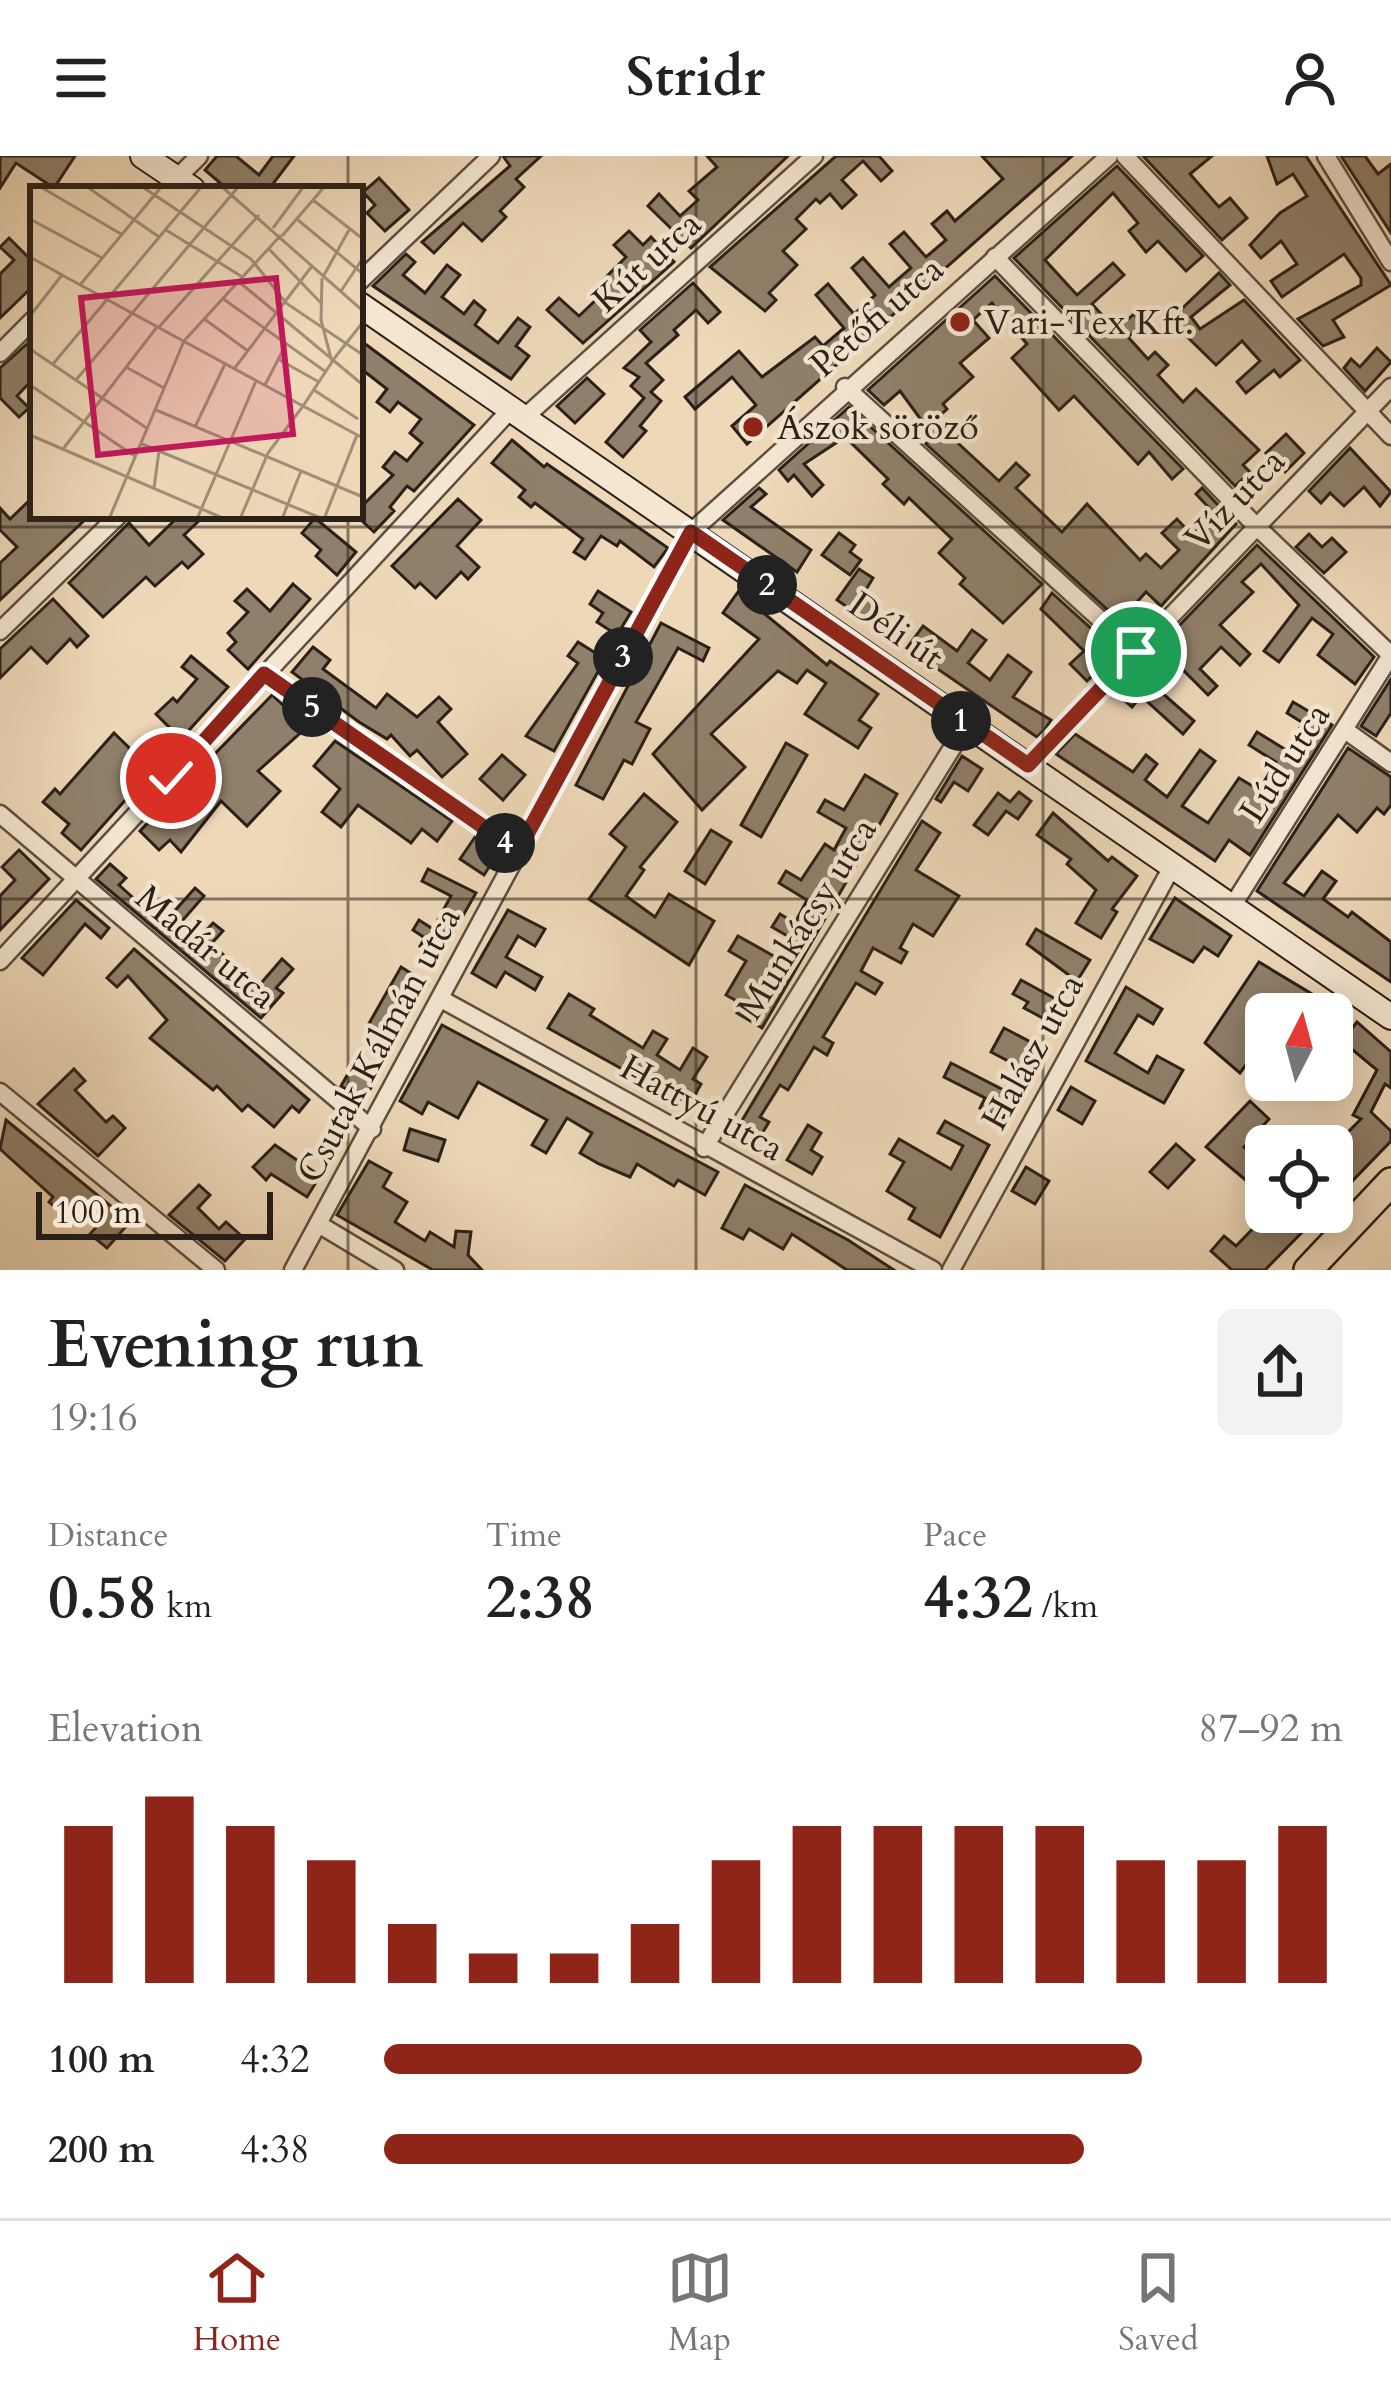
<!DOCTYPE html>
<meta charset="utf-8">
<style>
body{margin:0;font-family:Cardo,serif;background:#f2f2f2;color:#222;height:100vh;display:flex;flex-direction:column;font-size:45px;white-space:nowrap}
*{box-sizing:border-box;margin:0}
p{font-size:39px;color:#767676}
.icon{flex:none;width:66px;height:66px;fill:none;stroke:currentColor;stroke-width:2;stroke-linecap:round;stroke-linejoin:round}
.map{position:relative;height:1114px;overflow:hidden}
.side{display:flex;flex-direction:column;background:#fff;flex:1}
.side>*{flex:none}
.needle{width:78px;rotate:6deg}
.controls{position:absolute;left:1245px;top:837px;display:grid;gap:24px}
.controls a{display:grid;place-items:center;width:108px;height:108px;border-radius:18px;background:#fff;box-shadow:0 6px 30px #0003;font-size:60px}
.scale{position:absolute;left:36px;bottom:30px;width:237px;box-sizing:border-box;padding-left:12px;border:6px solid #2b2018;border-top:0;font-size:33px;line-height:42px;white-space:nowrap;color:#2b2018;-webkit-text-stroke:9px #f4e6d1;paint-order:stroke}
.pin{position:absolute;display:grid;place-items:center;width:102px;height:102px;color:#fff;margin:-51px;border:6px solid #fff;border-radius:50%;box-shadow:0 3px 12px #0007}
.km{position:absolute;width:60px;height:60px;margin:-30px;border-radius:50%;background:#222;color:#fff;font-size:33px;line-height:60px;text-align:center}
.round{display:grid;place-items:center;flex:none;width:126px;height:126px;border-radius:18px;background:#f2f2f2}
.head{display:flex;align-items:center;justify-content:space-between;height:204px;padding:0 48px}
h1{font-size:66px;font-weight:700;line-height:90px}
.figures{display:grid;grid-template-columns:repeat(3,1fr);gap:18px;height:204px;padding:12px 48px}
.figures div{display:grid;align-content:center}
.figures b{font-size:60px;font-weight:700}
.figures small{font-size:33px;font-weight:400}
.figures p{font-size:33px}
.chart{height:336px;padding:24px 48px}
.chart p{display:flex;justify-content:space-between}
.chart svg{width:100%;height:216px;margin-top:12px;stroke:#8f2418;stroke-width:6}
ul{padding:0 48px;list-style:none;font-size:39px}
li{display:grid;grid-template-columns:192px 144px 1fr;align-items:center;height:90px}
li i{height:30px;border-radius:15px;background:#8f2418}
header{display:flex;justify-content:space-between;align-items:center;height:156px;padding:0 48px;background:#fff;font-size:54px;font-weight:700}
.dock{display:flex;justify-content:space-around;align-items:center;height:168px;border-top:3px solid #e0e0e0;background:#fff;font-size:33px;color:#767676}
.dock a{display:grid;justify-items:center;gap:6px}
.dock .active{color:#8f2418}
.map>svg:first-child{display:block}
</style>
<header><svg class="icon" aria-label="menu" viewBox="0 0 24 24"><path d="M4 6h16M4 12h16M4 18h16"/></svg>Stridr<svg class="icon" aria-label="person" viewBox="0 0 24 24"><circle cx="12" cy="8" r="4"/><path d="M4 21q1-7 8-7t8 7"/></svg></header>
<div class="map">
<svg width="1391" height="1114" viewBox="0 0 1391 1114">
<rect width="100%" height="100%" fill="#eed8b8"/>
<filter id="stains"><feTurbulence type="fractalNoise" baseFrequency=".00167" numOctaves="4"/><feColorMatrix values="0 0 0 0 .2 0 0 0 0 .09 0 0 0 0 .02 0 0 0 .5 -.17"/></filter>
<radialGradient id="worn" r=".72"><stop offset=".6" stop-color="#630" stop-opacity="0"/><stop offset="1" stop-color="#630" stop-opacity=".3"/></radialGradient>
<g fill="#90806b" stroke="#2b2018" stroke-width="3">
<polygon points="0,0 75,0 54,32 16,7 0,32"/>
<polygon points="217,0 236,0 259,19 273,0 294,0 272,29 277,33 227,33 205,14"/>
<polygon points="503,0 541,0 516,23 524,31 500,55 506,61 482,85 463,67 434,97 422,86 510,10"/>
<polygon points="707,0 788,0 691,92 648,50 659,38 680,60 698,44 689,35 717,11"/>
<polygon points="836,0 879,0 892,15 881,25 863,5 842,24 856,39 842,52 830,38 820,47 816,43 796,63 806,73 783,95 797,109 769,137 776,144 765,155 710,111"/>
<polygon points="982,0 1072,0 747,288 732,270 756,249 732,221 695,253 685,241 739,195 762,221 815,181 823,190 844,172 816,139 828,128 854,158 875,139 852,112 863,102 889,131 911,112 890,88 904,76 926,101 946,84 932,68 947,55 955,65 1003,23"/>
<polygon points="1143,0 1212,0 1190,18 1219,51 1230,42 1247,62 1222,84"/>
<polygon points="1267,0 1306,0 1391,129 1333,164 1344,181 1323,190 1298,163 1361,129 1361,122 1344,98 1282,141 1271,125 1297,108 1281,85 1261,102 1250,89 1280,57 1307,40 1293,18 1277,28"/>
<polygon points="1341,0 1365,0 1378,18 1391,8 1391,77"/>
<polygon points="1117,10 1203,100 1186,115 1158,85 1146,96 1129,75 1138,67 1113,37 1045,104 1077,139 1113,107 1124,119 1092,148 1116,174 1134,158 1142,168 1128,181 1148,203 1155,196 1168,209 1158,219 1183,246 1196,233 1259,294 1243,309 1250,316 1235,330 1014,102"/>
<polygon points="379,22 409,54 385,75 367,57 375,49 363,36"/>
<polygon points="629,75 643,89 651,81 674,106 583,187 547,154 559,142 579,160 599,141 593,134 626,101 614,89"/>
<polygon points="9,82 33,106 33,130 0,162 0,118 14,104 0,91"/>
<polygon points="406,98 415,106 403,119 425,137 447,109 460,119 442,141 464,158 474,145 485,154 475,169 498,187 518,162 530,171 516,190 529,200 511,223 373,130"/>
<polygon points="1219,117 1230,129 1191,161 1200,173 1244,144 1300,204 1280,221 1274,214 1246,237 1237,226 1260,205 1242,185 1216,209 1178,172 1171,177 1164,170"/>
<polygon points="995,120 1183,313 1172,323 1149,296 1138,308 1074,240 1059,254 1012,202 1027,188 992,147 973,164 989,182 960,207 973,221 943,248 947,253 934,265 999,325 1016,307 1029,319 1016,332 1062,376 1087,348 1140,404 1146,398 1161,412 1179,394 1162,377 1177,363 1192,379 1214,357 1196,338 1202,332 1236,368 1161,450 1146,436 1120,465 926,288 933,280 900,235 884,249 868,234"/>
<polygon points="693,127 720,156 708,167 696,154 674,174 678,179 646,207 663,224 651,236 661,245 640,270 646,275 623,301 606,286 644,242 631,230 639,221 624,212 651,186 640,174"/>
<polygon points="360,184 474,269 414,335 407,330 390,351 394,355 374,376 360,363 360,352 393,319 383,311 395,296 407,305 422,287 410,277 421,263 398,246 390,256 377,246 387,233 360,212"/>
<polygon points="27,188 33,194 33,223 17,240 29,252 19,261 0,242 0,212"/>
<polygon points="1377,192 1391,206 1365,235 1344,212 1351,203 1360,211"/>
<polygon points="587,222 604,238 575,267 557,250"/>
<polygon points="849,251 1042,428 1003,467 960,428 965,422 939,397 952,383 909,342 904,348 883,328 888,323 845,281 804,308 823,329 812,340 794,319 788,325 779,314"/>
<polygon points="1286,278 1304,297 1285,316 1266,297"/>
<polygon points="512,284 544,311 547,308 668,392 654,411 620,385 617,390 601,380 585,403 574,396 583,383 535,347 531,351 519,341 525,334 492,307"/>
<polygon points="1350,292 1391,336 1380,350 1364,331 1344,350 1330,337 1321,347 1309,335"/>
<polygon points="759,332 766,338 751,351 811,394 797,416 723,364"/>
<polygon points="33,341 33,360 89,360 0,444 0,407 17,391 0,374 0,352 10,363"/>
<polygon points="458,343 481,364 457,390 479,411 468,423 461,416 436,442 420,427 415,432 392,410"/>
<polygon points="179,360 204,360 184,379 203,398 188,412 182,406 155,430 146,421 103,461 69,427 129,367 149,389"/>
<polygon points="315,362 356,396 337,419 316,400 321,394 302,377"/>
<polygon points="839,377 855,389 850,396 861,404 850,419 822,399"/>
<polygon points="1309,378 1322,391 1332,382 1346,396 1324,417 1296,391"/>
<polygon points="1257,389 1374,501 1355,528 1318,499 1333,478 1312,462 1279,506 1264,495 1299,449 1261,408 1242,426 1253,436 1220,469 1250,498 1240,509 1221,491 1200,513 1217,530 1208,539 1175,506 1153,529 1194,565 1183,578 1141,540 1132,551 1115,536"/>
<polygon points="859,413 873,422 864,437 877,446 866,464 837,444"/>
<polygon points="293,428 310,443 248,513 228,494 236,486 228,477 248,456 235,445 247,433 270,455"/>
<polygon points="598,435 631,456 617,479 597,466 603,457 590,448"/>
<polygon points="738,436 827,509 830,505 878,538 859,564 871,572 858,592 805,558 826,527 807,514 797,527 778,515 711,578 745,611 702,654 653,598 759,483 723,457"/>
<polygon points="1052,437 1117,496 1087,525 1070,508 1084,495 1041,453"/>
<polygon points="53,443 88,480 77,491 70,483 47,507 31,491 0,522 0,493"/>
<polygon points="661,467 709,492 703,505 678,492 636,566 650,573 632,608 624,604 603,643 576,629"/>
<polygon points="923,470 957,495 972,474 986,484 968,507 990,524 1008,499 1031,516 1013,541 1051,564 1045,573 1037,581 907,492"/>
<polygon points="578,486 605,503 554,595 526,580 578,507 568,500"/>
<polygon points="313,491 330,504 323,513 376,552 387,538 417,561 439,541 451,553 438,566 467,598 442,621 417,594 410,600 391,579 387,583 359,566 292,516"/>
<polygon points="191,500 228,531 181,583 156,558 173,542 177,546 197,523 182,511"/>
<polygon points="1391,523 1391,557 1376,580 1361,570"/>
<polygon points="272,539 307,571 258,615 280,635 247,670 221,645 181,696 170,684 159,694 140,675"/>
<polygon points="1293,546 1332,569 1250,699 1229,684 1215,705 1056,598 1075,578 1133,616 1146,599 1157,608 1145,624 1167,641 1200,594 1215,605 1182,650 1208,667 1239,622 1259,634 1276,606 1249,589 1257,576 1286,594 1303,567 1287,557"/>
<polygon points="114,577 152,614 81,694 62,677 69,668 43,646 55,633 60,638"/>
<polygon points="335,585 452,665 437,685 422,673 411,687 358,649 341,671 322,656 340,633 314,610"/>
<polygon points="786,587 807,599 761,681 741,669"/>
<polygon points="1348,592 1391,621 1391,649 1384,658 1377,652 1357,676 1338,659 1284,727 1304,740 1322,715 1336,725 1323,743 1348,761 1352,756 1391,786 1391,826 1257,735"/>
<polygon points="502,599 525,619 503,644 480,623"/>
<polygon points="962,600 982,613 968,635 954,626 941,646 936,643"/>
<polygon points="865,619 897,638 762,872 737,857 742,848 726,839 746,805 729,795 738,780 779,803 791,782 772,771 780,758 795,767 807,744 779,727 786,715 801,724 825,688 834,694 846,672 818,656 825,644 844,654"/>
<polygon points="1019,636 1031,645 1018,663 1006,655 988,679 974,669 998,637 1010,646"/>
<polygon points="644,638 677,666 640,711 644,714 626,740 655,761 669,738 714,765 689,809 589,743 626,691 610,678"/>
<polygon points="1053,657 1108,705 1112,701 1137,720 1112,753 1117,756 1101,782 1076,767 1096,734 1067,708 1071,703 1037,679"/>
<polygon points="922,665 940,677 916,714 959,740 933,780 913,768 900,792 907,796 901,807 873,792 861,815 882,827 875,838 856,827 823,881 833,887 827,899 814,891 788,934 780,929 760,961 769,966 755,989 735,976"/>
<polygon points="711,674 731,686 705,728 685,715"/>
<polygon points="475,681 498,697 484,719 460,703"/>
<polygon points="19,694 49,723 0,774 0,740 15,724 2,711"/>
<polygon points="110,708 126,722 119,729 139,747 147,739 170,760 195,732 204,740 182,765 200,781 213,767 223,775 212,787 256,833 282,803 293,813 276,832 283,837 261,862 96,723"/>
<polygon points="428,713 476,737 438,803 420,790 425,782 413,774 419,764 433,773 451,740 422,725"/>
<polygon points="1175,742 1231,780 1218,800 1204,791 1193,806 1150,783"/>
<polygon points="76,744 109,772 101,782 85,768 43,819 22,802"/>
<polygon points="508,754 545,773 535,790 518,780 506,801 542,821 535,834 505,816 496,831 472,817"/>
<polygon points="1036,773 1090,804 1077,825 1027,788"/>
<polygon points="134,793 309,944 299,956 292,950 274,971 248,949 242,955 217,930 213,934 150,882 167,864 128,820 117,831 107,822"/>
<polygon points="1259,806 1317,841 1304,858 1266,858 1266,918 1248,906 1240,917 1205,887"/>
<polygon points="401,811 428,828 392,887 367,871"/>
<polygon points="1021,824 1065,848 1054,868 1024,852 1028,846 1013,838"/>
<polygon points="1126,831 1162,853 1153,868 1138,859 1115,897 1148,917 1157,900 1183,914 1164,947 1086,905"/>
<polygon points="569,838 594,853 590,859 643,892 653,875 667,883 657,899 680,914 693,892 707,901 693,923 701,928 689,950 548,872"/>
<polygon points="1357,866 1391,896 1391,932 1385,928 1371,956 1391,975 1391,985 1332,1046 1332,992 1361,963 1353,959 1377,914 1342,885"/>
<polygon points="442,869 718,1016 705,1039 678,1024 674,1030 637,1008 630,1021 599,1008 580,997 592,977 567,962 546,997 532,989 547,964 478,926 458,962 428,946 422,958 400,945"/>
<polygon points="1004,872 1042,892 1029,916 991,896"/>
<polygon points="357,902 380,916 364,944 341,930"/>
<polygon points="951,907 1015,940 1003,963 980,952 985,942 944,921"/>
<polygon points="74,913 85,925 75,934 106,966 113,960 125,972 98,1000 38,948"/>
<polygon points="1071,931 1095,945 1082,968 1058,954"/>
<polygon points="1250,945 1269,963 1244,991 1266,1009 1266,1028 1260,1036 1206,991"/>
<polygon points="6,964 130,1066 107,1092 90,1078 100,1067 78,1048 67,1061 49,1046 53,1041 0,993"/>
<polygon points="945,965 989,989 940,1081 909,1063 915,1052 887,1035 904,1006 890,998 899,983 951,1013 963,990 938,977"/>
<polygon points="808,969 821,977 811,994 822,1001 812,1018 787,1004"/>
<polygon points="410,973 445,984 438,1005 404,994"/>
<polygon points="1176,988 1194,1004 1168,1032 1150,1016"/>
<polygon points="275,989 320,1020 307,1041 271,1018 266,1024 253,1011"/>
<polygon points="369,1005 391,1017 383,1031 407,1046 395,1066 425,1085 430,1076 454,1091 456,1075 471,1076 468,1099 482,1114 433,1114 337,1059"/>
<polygon points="1026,1011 1049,1025 1035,1048 1012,1035"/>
<polygon points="199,1029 210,1039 198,1052 219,1073 226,1066 245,1083 225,1105 169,1059"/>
<polygon points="745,1029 848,1084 894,1114 847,1114 792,1078 783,1093 749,1073 743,1083 722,1072"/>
<polygon points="1269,1056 1322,1056 1265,1114 1232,1114 1211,1095 1224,1080 1236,1090"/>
</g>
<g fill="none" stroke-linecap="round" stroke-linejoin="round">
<defs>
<g id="street">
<polyline points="1125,0 1391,280"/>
<polyline points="1326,0 1391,106"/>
<polyline points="166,33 199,0"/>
<polyline points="995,101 1256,370 1391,499"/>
<polyline points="360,125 491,0"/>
<polyline points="0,197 33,164"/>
<polyline points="845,231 1136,496"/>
<polyline points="525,261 814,0"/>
<polyline points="0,475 118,360"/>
<polyline points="264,518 517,695"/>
<polyline points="1345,574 1391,607"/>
<polyline points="1028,609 1391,231"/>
<polyline points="0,658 372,973"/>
<polyline points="1233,749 1391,499"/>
<polyline points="0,805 512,252"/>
<polyline points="441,843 933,1114"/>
<polyline points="0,936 216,1114"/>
<polyline points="704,992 967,568"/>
<polyline points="320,1069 395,1114"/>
<polyline points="293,1114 691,376 1109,0"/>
<polyline points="951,1114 1173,709"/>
</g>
<g id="secondary">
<polyline points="143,0 192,33"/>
<polyline points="360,149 1391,861"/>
</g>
<polyline id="primary" points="1308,1114 1391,1026"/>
</defs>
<use href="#street" stroke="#5c4e40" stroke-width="21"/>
<use href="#secondary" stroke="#2b2018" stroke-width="28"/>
<use href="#primary" stroke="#2b2018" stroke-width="32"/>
<use href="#street" stroke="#f4e6d1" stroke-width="16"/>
<use href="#secondary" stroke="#f4e6d1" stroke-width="24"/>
<use href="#primary" stroke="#eed8b8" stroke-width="27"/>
</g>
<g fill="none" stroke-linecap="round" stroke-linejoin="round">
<defs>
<polyline id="route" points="171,622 264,518 518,695 691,376 1028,609 1136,496"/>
</defs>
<use href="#route" stroke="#fff" stroke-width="24"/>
<use href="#route" stroke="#8f2418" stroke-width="15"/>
</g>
<path fill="none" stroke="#2b2018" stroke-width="3" stroke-opacity="0.55" d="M348 0V33M696 0V1114M1043 0V1114M348 360V1114M0 371H1391M0 743H1391"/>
<g fill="#8f2418" stroke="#f4e6d1" stroke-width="4.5">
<circle cx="960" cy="166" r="12"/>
<circle cx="753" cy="271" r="12"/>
</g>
<g text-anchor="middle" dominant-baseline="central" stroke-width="9" stroke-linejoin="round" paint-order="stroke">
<g font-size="36" fill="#2b2018" stroke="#f4e6d1">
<text transform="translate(647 106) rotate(-42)">Kút utca</text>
<text transform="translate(877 161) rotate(-41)">Petőfi utca</text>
<text transform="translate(1235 344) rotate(-46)">Víz utca</text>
<text transform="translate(896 475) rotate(35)">Déli út</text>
<text transform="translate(1285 607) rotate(-57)">Lúd utca</text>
<text transform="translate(807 763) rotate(-58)">Munkácsy utca</text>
<text transform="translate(206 791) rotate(40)">Madár utca</text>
<text transform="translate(379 889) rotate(-62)">Csutak Kálmán utca</text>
<text transform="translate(1033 896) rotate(-61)">Halász utca</text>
<text transform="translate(702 952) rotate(29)">Hattyú utca</text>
</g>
<g font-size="36" fill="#2b2018" stroke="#f4e6d1" text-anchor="start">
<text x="984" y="166">Vari-Tex Kft.</text>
<text x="777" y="271">Ászok söröző</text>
</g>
</g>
<g transform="translate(30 30)">
<rect width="333" height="333" fill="#eed8b8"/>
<path fill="none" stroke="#a08e78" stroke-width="3" d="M9 0 91 48M56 0 129 51M111 0 221 73 256 117 333 169M191 0 333 125M283 14 333 53M0 33 72 72M268 34 333 88M243 42 274 0M136 44 211 90M252 50 295 0M238 62 291 117M0 71 32 89 0 130M32 89 273 220 302 176 291 134 292 92M293 91 320 42M208 95 333 199M50 99 132 0M311 105 333 72M192 112 296 186M173 132 218 165M129 141 229 29M0 163 118 243M248 173 289 196M303 174 333 136M23 178 172 0M96 181 134 202M204 183 282 80M46 194 209 0M0 199 106 271M235 199 254 162M284 204 328 233M126 224 333 311M165 241 195 178M0 249 195 333M112 258 293 333M33 263 127 141M124 302 129 265M79 333 154 155 251 49M167 333 226 195M210 333 238 267 273 220 333 252M252 333 271 285M294 333 327 249"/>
<path fill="#c2185b" fill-opacity="0.15" stroke="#c2185b" stroke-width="6" d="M246 92 263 248 68 269 51 112Z"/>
<rect width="333" height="333" fill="none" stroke="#2b2018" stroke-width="6"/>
</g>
<rect width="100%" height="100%" filter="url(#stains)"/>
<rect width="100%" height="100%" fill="url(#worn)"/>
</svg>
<div class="controls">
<a><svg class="needle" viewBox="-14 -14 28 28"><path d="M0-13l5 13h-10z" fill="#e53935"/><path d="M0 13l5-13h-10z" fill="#767676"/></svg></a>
<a><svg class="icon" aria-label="locate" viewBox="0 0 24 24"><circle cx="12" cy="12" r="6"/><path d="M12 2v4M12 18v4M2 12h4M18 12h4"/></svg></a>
</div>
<div class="scale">100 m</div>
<div class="pin" style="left:1136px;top:496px;background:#1e9e55"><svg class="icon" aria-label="arrive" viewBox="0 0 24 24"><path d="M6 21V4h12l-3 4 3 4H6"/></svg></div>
<div class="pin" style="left:171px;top:622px;background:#d93025"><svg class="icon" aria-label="check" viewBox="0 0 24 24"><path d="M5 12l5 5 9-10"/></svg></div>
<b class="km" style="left:961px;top:565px">1</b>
<b class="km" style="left:767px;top:429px">2</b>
<b class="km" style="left:623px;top:501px">3</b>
<b class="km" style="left:505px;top:687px">4</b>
<b class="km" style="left:312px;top:551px">5</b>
</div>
<section class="side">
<div class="head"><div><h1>Evening run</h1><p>19:16</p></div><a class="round"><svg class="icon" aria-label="share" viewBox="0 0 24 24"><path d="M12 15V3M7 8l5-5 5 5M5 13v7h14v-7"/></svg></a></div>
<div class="figures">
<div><p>Distance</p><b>0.58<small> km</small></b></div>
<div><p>Time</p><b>2:38</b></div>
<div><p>Pace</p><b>4:32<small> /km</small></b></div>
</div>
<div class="chart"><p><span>Elevation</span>87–92 m</p>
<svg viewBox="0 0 160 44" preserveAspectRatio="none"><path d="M5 44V12M15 44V6M25 44V12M35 44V19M45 44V32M55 44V38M65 44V38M75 44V32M85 44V19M95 44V12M105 44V12M115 44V12M125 44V12M135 44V19M145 44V19M155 44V12"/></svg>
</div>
<ul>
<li><b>100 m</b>4:32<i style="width:79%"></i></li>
<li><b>200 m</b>4:38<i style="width:73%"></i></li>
</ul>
</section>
<nav class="dock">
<a class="active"><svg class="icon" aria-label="home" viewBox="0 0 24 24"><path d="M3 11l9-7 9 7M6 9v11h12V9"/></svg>Home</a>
<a><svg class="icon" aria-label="map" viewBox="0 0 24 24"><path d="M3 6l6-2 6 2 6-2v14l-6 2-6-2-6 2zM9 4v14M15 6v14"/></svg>Map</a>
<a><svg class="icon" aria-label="saved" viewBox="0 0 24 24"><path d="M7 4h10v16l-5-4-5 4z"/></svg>Saved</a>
</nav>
